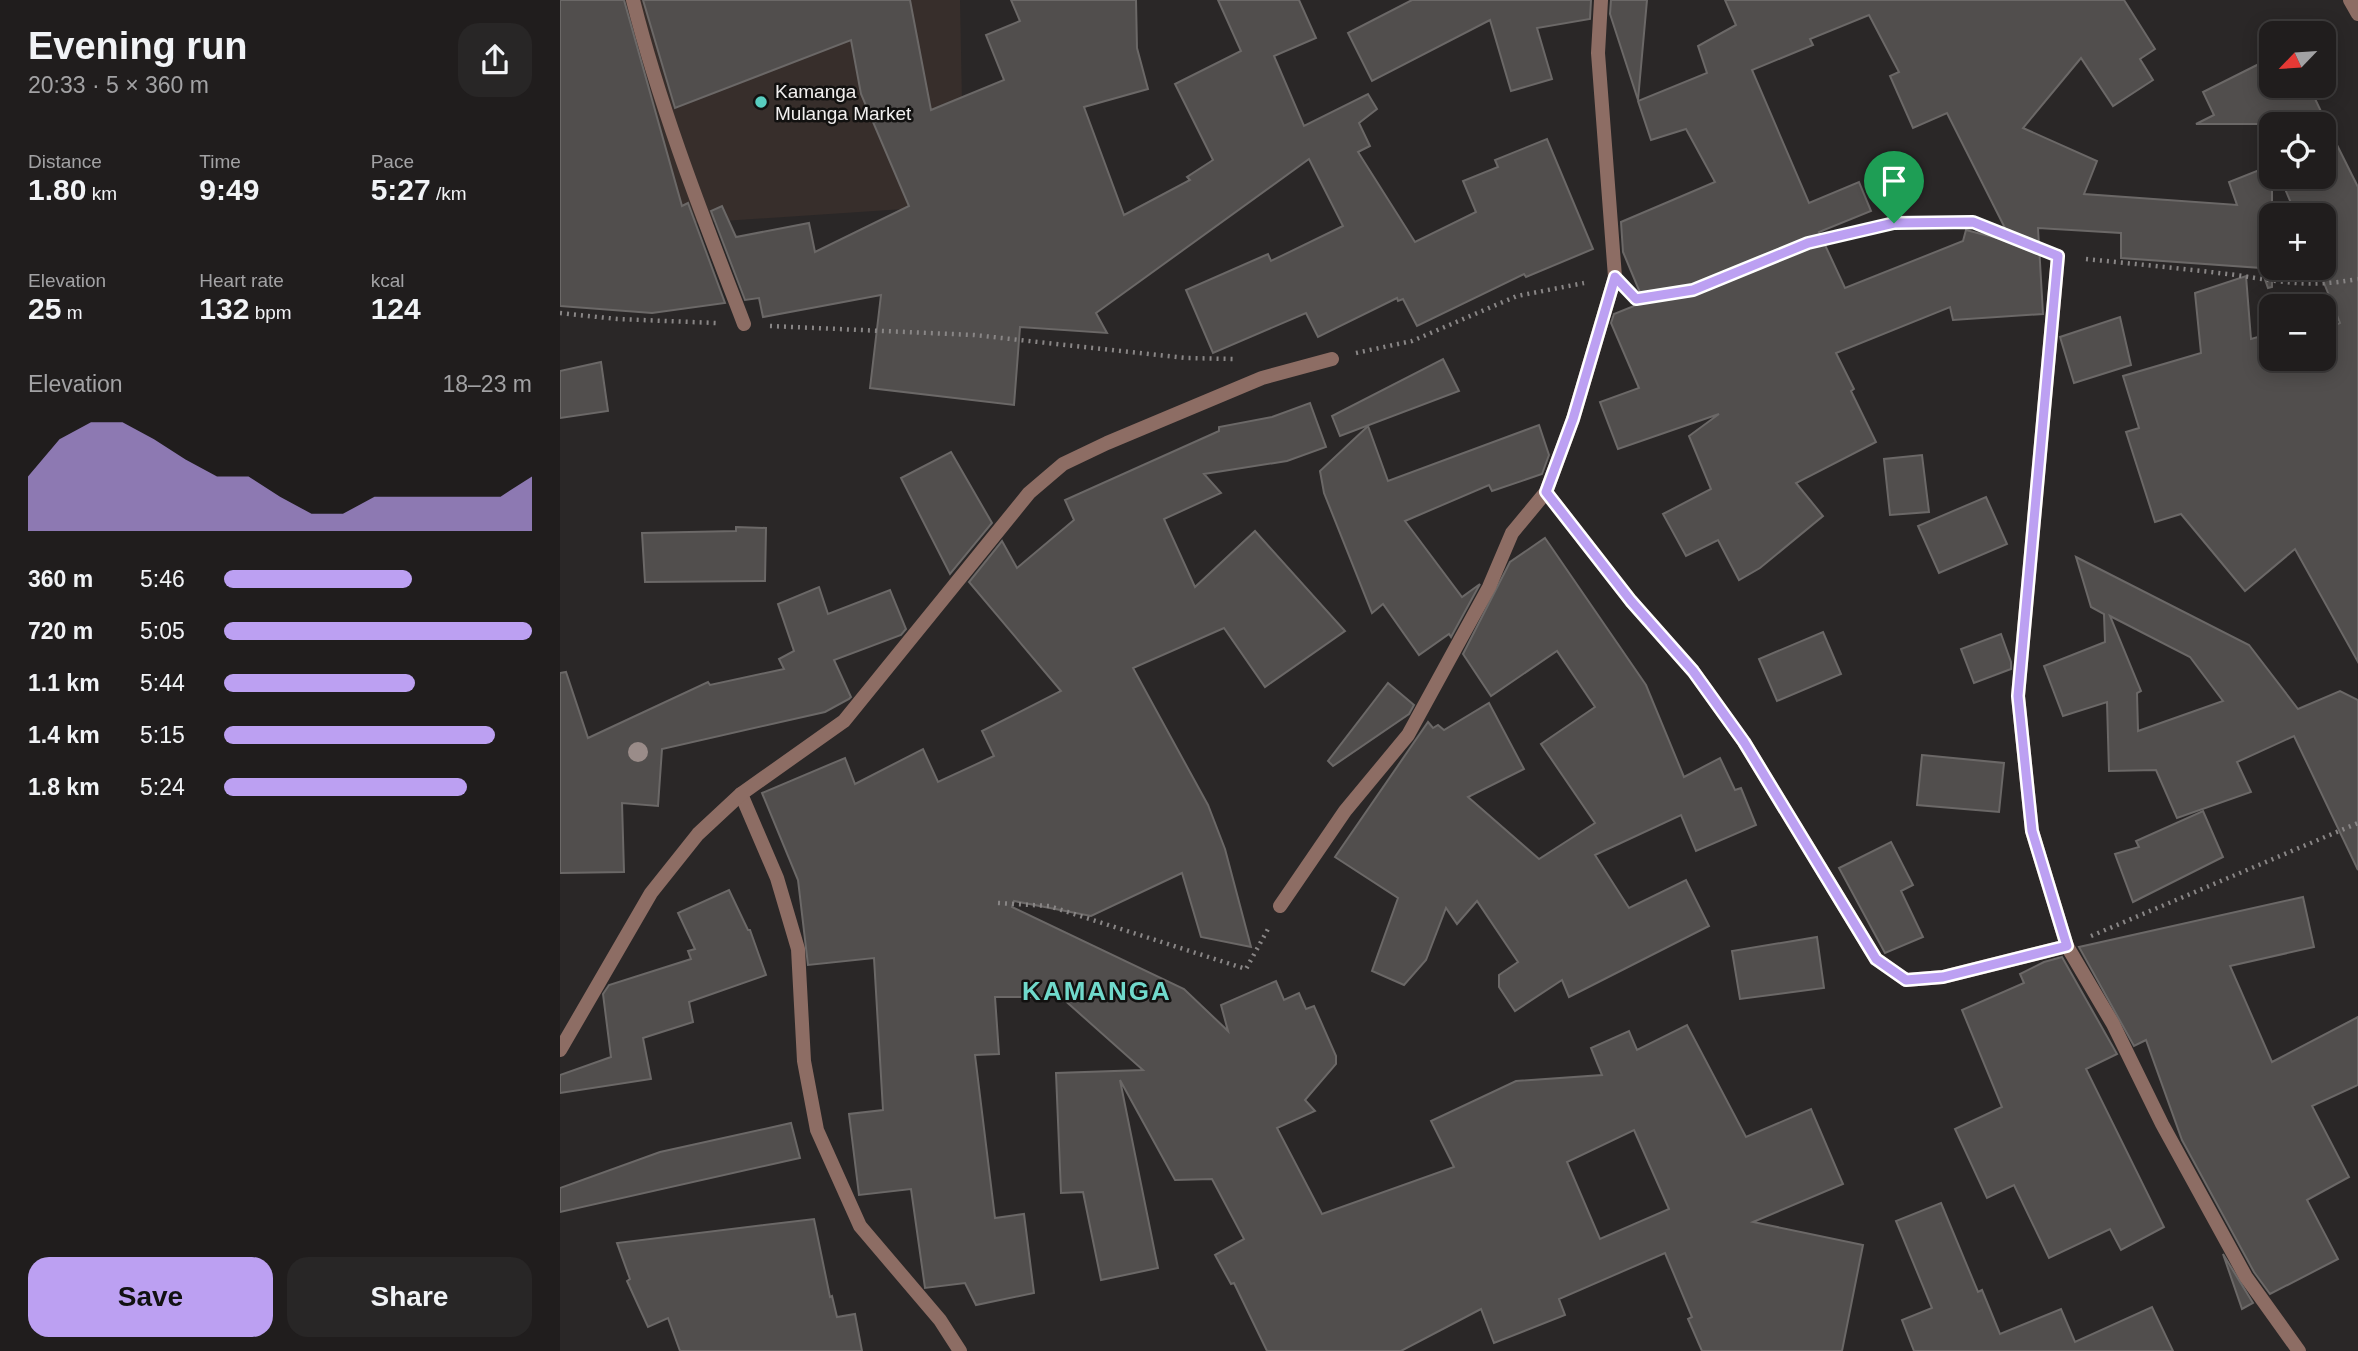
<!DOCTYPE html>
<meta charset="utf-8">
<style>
body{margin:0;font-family:Helvetica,sans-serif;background:#282626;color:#f1f3f6;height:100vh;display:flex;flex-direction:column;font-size:26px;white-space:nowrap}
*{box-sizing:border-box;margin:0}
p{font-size:23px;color:#a2a2a4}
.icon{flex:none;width:38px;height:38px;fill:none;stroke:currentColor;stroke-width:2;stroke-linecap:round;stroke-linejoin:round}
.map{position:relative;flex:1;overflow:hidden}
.side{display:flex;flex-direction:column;background:#201d1d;width:560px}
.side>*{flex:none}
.needle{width:46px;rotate:245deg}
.buttons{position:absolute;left:1699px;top:21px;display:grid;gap:14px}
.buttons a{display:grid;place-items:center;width:77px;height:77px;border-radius:14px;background:#201d1d;box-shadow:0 4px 18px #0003,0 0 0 2px #3d3b3b;font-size:35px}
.pin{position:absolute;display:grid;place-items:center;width:60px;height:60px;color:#fff;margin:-72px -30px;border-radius:50% 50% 50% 0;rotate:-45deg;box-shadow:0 0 7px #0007}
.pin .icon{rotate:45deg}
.round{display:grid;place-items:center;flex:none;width:74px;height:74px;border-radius:21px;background:#282626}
.overview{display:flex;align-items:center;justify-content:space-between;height:119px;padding:0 28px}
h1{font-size:38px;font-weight:800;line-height:52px}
.figures{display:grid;grid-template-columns:repeat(3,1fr);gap:10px;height:119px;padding:7px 28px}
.figures div{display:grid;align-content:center}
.figures b{font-size:30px;font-weight:800}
.figures small{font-size:19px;font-weight:400}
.figures p{font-size:19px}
.chart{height:196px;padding:14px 28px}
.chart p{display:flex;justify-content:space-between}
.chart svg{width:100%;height:126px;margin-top:7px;fill:#bca0f2;opacity:.7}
.button{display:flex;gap:14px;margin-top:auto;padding:14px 28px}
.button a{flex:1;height:80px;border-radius:21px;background:#bca0f2;color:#111;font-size:28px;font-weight:800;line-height:80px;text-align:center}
.button a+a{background:#282626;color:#f1f3f6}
ul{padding:0 28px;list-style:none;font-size:23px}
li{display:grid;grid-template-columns:112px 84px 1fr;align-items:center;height:52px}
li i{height:18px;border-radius:9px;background:#bca0f2}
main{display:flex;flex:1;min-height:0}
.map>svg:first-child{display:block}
</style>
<main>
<section class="side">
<div class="overview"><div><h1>Evening run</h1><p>20:33 · 5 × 360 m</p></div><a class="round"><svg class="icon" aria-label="share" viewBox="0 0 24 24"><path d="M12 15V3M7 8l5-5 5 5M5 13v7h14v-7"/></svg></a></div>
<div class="figures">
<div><p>Distance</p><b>1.80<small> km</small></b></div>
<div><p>Time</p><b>9:49</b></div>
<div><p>Pace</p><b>5:27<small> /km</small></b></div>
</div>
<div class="figures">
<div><p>Elevation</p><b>25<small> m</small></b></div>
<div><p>Heart rate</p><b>132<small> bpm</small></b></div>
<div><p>kcal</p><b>124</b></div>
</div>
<div class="chart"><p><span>Elevation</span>18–23 m</p>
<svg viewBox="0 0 160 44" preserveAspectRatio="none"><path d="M0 44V25L10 12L20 6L30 6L40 12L50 19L60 25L70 25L80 32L90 38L100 38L110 32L120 32L130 32L140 32L150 32L160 25V44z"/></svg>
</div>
<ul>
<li><b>360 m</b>5:46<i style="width:61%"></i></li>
<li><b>720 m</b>5:05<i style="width:100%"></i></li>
<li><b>1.1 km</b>5:44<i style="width:62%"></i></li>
<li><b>1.4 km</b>5:15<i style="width:88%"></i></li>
<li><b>1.8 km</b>5:24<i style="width:79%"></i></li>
</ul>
<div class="button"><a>Save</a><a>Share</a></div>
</section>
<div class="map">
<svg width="1798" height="1351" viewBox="0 0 1798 1351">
<rect width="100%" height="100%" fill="#2a2727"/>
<polygon fill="#372e2b" points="0,0 400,0 404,205 0,232"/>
<g fill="#514e4d" stroke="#6b6867" stroke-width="2" fill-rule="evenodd">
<polygon points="0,0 64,0 122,206 128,203 165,303 92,313 0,306"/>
<polygon points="83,0 350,0 371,110 444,80 426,35 460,21 451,0 576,0 577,48 588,89 524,107 564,215 630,180 627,177 653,160 615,84 681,51 658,0 739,0 756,38 714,56 744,126 808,94 817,109 799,123 810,146 798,152 855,242 916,212 903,181 938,167 935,160 987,139 1033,249 966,277 964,274 857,326 843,299 838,301 837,298 758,337 746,313 653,353 626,290 708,254 711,261 783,226 749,159 536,313 547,333 460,327 454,405 310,388 321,295 203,317 199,298 185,300 151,211 162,206 176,237 249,223 255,252 349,206 301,94 291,40 115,108"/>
<polygon points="852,0 1031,0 1030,19 977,28 992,79 951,91 930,20 812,81 788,33"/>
<polygon points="1051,0 1087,0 1078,100 1050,14"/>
<path d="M1165 0H1564L1595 49 1580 59 1593 80 1553 106 1521 58 1463 128 1537 161 1524 194 1677 205 1669 182 1712 165V287L1708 288 1701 268 1561 258V233L1478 228 1483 314 1393 320 1390 307 1276 353 1294 389 1291 391 1316 442 1236 483 1263 516 1200 568 1179 580 1158 540 1126 556 1103 514 1151 489 1129 436 1159 414 1058 449 1040 402 1079 388 1051 323 1054 314 1084 302 1063 252 1061 222 1155 182 1126 129 1091 140 1078 101 1147 73 1138 46 1176 25ZM1309 15 1339 72 1330 76 1353 128 1387 113 1452 242 1406 230 1403 241 1285 288 1259 232 1311 211 1299 182 1249 203 1192 70 1253 45 1250 39Z"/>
<polygon points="1701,63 1712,92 1729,86 1749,86 1767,124 1636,124 1654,115 1643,92"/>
<polygon points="1775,141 1798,187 1798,662 1735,549 1685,591 1621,514 1595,522 1566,432 1579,428 1563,376 1641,353 1635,293 1686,276 1691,339 1712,333 1712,359 1764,359 1764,330 1780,323 1758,268 1764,268 1764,215 1736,215 1720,177 1764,177 1764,145"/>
<polygon points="1560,317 1571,365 1514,383 1500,337"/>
<polygon points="883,359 899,391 780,436 772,416"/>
<polygon points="41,362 48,411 0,418 0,371"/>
<path d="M750 403 766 447 727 461 644 474 661 493 604 519 635 587 695 531 785 631 705 687 664 628 573 668 648 805 665 849 691 947 641 937 622 873 531 916 454 901 452 907 624 989 668 1031 661 1005 716 981 724 1000 739 993 746 1009 754 1006 776 1056V1064L745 1100 755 1111 717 1128 762 1214 894 1167 871 1121 956 1081 1042 1075 1031 1048 1069 1031 1077 1050 1127 1025 1186 1137 1251 1109 1283 1184 1193 1222 1303 1245 1282 1351H1142L1128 1319 1132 1317 1105 1253 999 1299 1005 1315 934 1343 921 1309 841 1351H707L674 1283 671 1284 655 1255 684 1239 652 1179 615 1180 560 1080 598 1268 541 1280 523 1192 501 1193 496 1073 583 1070 501 997H435L439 1054 415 1055 435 1218 464 1214 474 1293 416 1305 405 1283 365 1288 351 1189 299 1195 289 1114 323 1110 314 958 248 965 238 880 202 793 285 758 295 784 363 749 378 782 434 756 422 731 501 691 409 582 442 541 457 568 514 520 505 500 659 431V427L712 417ZM1074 1130 1109 1209 1040 1239 1007 1162Z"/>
<polygon points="979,425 989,455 982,474 932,491 929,485 845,521 902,597 920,584 891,637 889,634 859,655 823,604 812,613 764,493 760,471 808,426 828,481"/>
<polygon points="391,452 432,523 390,574 341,478"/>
<polygon points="1362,455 1369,512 1330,515 1324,459"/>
<polygon points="1426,497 1447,544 1379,573 1358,526"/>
<polygon points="176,527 206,528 205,581 85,582 82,533 176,531"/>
<polygon points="985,538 1086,685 1124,777 1160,758 1175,790 1181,788 1196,825 1136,851 1121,815 1035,855 1069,908 1126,880 1149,926 1009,997 1002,980 955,1011 939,987 939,975 958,962 917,901 897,924 886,908 866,960 844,985 812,971 838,898 775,857 868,722 873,728 878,725 884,730 929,703 964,769 908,797 979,859 1035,823 981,744 1035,707 997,651 931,696 903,654 950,562"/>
<path d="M1516 557 1689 645 1738 709 1780 691 1798 700V870L1734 736 1677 762 1691 792 1617 818 1596 770 1549 771 1547 702 1503 716 1484 666 1545 642 1544 614 1531 607ZM1550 616 1630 657 1663 701 1578 731 1577 693 1581 691Z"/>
<polygon points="259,587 268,614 330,590 346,629 341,635 274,660 291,697 289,699 265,712 102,749 98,806 62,803 64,872 0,873 0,673 6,672 28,738 148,682 150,685 224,669 219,659 234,651 218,604"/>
<polygon points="1263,632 1281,674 1217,701 1199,659"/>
<polygon points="1441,634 1451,662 1451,669 1414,683 1401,649"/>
<polygon points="828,683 854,705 849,714 773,766 768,761"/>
<polygon points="1362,755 1444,763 1439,812 1357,805"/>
<polygon points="1643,811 1663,857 1573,902 1555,854 1579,847 1576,841"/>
<polygon points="1331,842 1353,885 1341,891 1363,937 1325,953 1279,868"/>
<polygon points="169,890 188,930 190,930 206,975 129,1002 133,1022 83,1038 91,1079 0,1093 0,1075 51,1057 43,994 49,985 131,959 128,951 135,949 118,913"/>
<polygon points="1743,897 1754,947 1670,966 1712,1062 1798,1017 1798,1085 1752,1106 1789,1177 1747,1200 1778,1259 1710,1294 1694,1272 1622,1140 1586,1040 1574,1046 1519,947"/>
<polygon points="1257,937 1264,988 1180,999 1172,951"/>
<polygon points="1502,957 1557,1054 1526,1069 1604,1227 1561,1250 1550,1229 1489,1258 1454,1185 1427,1198 1395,1129 1442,1107 1402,1010 1464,983 1460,974 1484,962"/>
<polygon points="231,1123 240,1158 0,1212 0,1188 100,1152"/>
<polygon points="1381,1203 1418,1292 1422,1290 1440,1334 1501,1309 1515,1342 1592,1307 1613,1351 1354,1351 1342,1320 1372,1308 1336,1221"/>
<polygon points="254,1219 270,1297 272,1296 277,1317 295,1314 302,1351 120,1351 108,1318 88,1327 67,1281 70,1279 57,1243"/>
<polygon points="1663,1254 1693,1303 1682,1309"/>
</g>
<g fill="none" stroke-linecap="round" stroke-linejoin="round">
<g stroke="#898686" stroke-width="4.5" stroke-dasharray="2 5" stroke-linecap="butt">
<path d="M1526 259C1576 264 1626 269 1676 275 1723 282 1749 288 1798 279"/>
<polyline points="1076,299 1133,290 1248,243 1334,223 1413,222 1474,246"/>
<polyline points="0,313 57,319 156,323"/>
<polyline points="210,326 414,335 626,358 673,359"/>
<polyline points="796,353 852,341 957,296 1024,283"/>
<polyline points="438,903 489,906 686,969 708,929"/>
<polyline points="1531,936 1798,823"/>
</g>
<g stroke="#8d6d64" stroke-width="14">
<path d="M73 0C101 111 143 217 184 324"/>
<polyline points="1790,0 1798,14"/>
<polyline points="1498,256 1458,696 1472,831 1507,946 1553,1024 1602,1124 1686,1277 1739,1351"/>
<polyline points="986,492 1071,601 1133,671 1184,742 1316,959 1346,980 1383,977 1507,946"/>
<polyline points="181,794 217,878 238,949 244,1061 257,1130 300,1226 380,1320 400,1351"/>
<polyline points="720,906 785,811 848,735 929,587 952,533 986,492 1013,419 1055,277 1038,53 1041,0"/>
<polyline points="0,1050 91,893 138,834 181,794 284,721 469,493 503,464 547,443 702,378 772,359"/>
</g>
</g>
<circle fill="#9a8c89" cx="78" cy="752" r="10"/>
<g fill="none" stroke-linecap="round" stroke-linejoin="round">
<defs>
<polygon id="route" points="1413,222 1498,256 1458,696 1472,831 1507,946 1383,977 1346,980 1316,959 1184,742 1133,671 1071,601 986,492 1013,419 1055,277 1076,299 1133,290 1248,243 1334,223"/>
</defs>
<use href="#route" stroke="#fff" stroke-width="14"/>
<use href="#route" stroke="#bca0f2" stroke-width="9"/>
</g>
<circle fill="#58cec0" stroke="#121110" stroke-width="2.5" cx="201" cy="102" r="7"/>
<g text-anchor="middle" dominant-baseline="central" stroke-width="5" stroke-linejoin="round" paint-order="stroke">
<g font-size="19" fill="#f1efef" stroke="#121110" text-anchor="start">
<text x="215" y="91">Kamanga<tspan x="215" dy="22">Mulanga Market</tspan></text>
</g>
<g font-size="26" font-weight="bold" letter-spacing="2" fill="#70d9cb" stroke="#121110">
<text x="537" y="991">KAMANGA</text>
</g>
</g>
</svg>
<div class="buttons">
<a><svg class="needle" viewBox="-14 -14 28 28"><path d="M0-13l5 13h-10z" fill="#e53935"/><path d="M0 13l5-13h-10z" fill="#a2a2a4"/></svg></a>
<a><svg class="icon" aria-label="locate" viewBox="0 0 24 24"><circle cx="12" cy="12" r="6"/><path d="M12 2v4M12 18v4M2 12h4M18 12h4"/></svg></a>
<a>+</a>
<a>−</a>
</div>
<div class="pin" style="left:1334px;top:223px;background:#1e9e55"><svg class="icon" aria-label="arrive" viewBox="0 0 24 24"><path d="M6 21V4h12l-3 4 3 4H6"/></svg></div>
</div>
</main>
